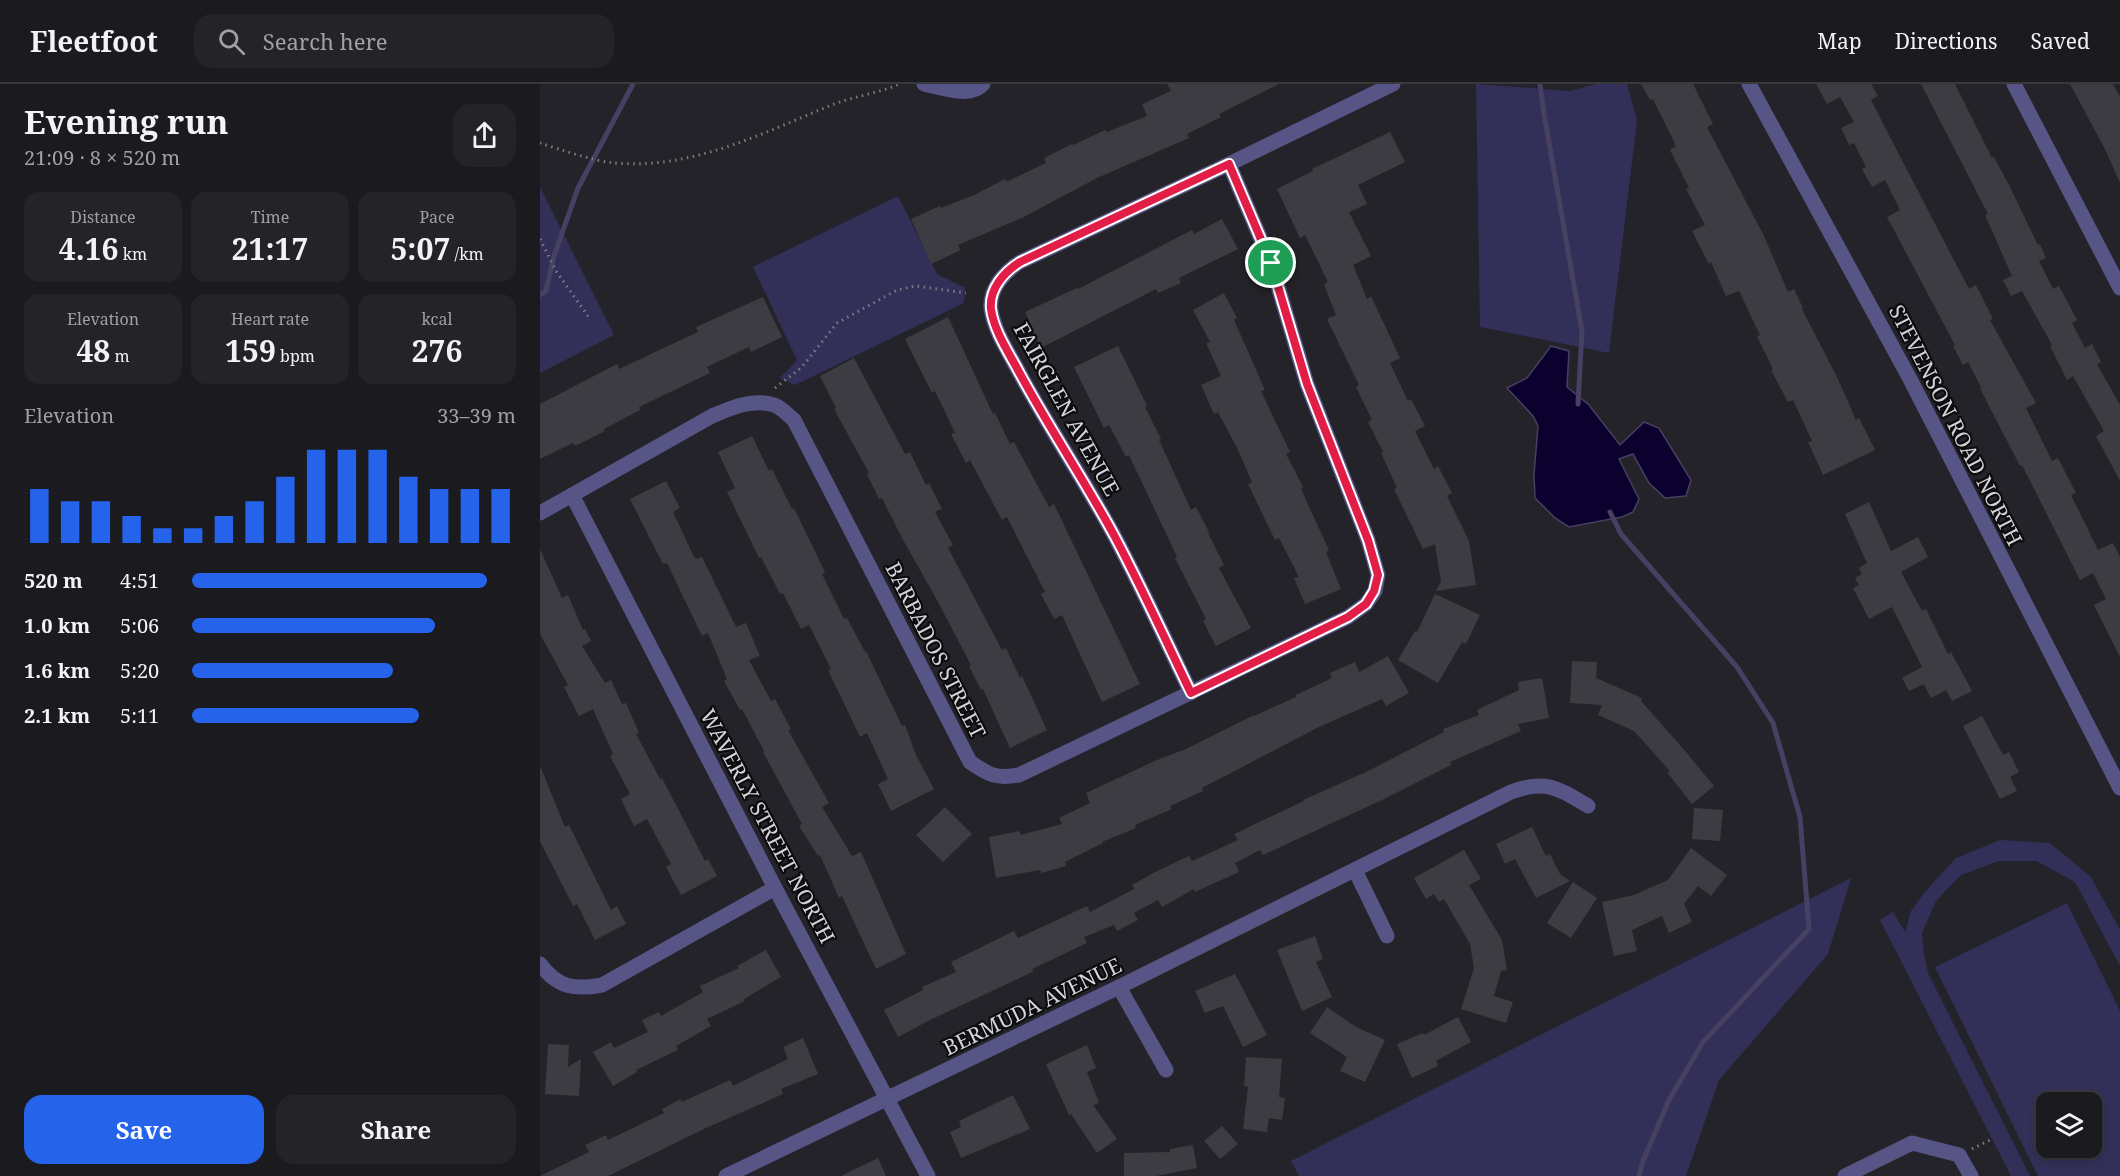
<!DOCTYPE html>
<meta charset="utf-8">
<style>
body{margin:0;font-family:"Noto Serif",serif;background:#232328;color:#f1f3f6;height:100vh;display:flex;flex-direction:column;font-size:22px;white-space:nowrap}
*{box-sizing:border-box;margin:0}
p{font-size:20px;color:#9fa1a4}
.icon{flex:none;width:33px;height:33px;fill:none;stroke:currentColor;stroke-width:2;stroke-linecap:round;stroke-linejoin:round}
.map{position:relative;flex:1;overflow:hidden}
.sheet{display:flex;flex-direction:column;background:#1a1a1f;width:540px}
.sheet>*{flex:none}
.buttons{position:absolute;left:1496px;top:1008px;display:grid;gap:12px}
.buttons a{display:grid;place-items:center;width:66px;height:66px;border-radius:12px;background:#1a1a1f;box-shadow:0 3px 9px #0003,0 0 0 2px #38383d;font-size:30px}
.pin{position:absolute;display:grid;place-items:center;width:51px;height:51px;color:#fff;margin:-26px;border:3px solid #fff;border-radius:50%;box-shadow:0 2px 6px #0007}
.round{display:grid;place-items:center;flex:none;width:63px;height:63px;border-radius:18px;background:#232328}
.summary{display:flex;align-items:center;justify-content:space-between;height:102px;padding:0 24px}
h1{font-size:33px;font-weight:700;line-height:45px}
.figures{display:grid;grid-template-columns:repeat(3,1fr);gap:9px;height:102px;padding:6px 24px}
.figures div{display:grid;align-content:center;border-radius:15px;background:#232328;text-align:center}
.figures b{font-size:30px;font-weight:700}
.figures small{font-size:16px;font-weight:400}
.figures p{font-size:16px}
.chart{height:168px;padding:12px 24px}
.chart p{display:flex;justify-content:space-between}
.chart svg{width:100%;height:108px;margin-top:6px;stroke:#2563eb;stroke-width:6}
.cta{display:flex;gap:12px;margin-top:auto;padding:12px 24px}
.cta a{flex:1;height:69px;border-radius:18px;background:#2563eb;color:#fff;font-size:24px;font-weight:700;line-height:69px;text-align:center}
.cta a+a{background:#232328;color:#f1f3f6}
ul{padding:0 24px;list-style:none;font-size:20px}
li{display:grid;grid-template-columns:96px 72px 1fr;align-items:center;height:45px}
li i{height:15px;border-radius:8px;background:#2563eb}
header{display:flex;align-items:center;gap:36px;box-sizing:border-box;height:84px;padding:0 30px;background:#1a1a1f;border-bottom:2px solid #38383d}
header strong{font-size:28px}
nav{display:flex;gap:33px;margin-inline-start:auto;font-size:21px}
.search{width:420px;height:54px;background:#232328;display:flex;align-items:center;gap:15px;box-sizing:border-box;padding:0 21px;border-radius:18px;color:#9fa1a4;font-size:22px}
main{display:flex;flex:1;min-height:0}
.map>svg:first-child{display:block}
</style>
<header>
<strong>Fleetfoot</strong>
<div class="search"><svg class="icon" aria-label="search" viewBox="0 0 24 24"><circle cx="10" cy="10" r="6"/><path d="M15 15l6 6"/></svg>Search here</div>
<nav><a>Map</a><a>Directions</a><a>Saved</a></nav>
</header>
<main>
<section class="sheet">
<div class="summary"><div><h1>Evening run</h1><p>21:09 · 8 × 520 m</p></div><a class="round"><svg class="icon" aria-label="share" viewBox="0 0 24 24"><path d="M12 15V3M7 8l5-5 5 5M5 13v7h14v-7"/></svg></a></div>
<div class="figures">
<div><p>Distance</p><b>4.16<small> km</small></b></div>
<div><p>Time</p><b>21:17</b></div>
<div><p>Pace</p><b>5:07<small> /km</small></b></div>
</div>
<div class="figures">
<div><p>Elevation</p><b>48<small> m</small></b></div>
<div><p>Heart rate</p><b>159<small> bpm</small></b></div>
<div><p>kcal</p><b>276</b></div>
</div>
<div class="chart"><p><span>Elevation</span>33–39 m</p>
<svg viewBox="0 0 160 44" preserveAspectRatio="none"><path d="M5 44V22M15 44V27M25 44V27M35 44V33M45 44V38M55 44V38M65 44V33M75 44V27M85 44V17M95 44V6M105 44V6M115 44V6M125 44V17M135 44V22M145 44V22M155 44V22"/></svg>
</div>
<ul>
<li><b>520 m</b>4:51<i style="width:91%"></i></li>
<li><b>1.0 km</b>5:06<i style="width:75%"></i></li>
<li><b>1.6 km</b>5:20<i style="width:62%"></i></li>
<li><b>2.1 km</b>5:11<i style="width:70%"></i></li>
</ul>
<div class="cta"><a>Save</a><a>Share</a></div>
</section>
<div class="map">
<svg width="1580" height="1092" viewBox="0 0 1580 1092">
<rect width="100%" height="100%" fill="#232329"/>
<g fill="#323058" fill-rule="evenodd">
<polygon points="936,0 1030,7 1056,0 1087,0 1097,36 1069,269 940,243"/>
<polygon points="0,103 74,251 0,289"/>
<polygon points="358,112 397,190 425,204 424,219 255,301 240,294 257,276 213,183"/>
<polygon points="1460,756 1510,759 1551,793 1580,846 1580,882 1535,798 1496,777 1459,777 1421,791 1396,817 1382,849 1384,870 1388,889 1490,1092 1471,1092 1340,836 1353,828 1365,848 1371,827 1384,809 1416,774"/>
<polygon points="1311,794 1288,870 1179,996 1146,1092 759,1092 751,1077"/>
<path d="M1527 819 1580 927V1092H1498L1395 883ZM1506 1018H1551V1064H1506Z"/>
</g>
<polygon fill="#0c002f" stroke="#484062" stroke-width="1.5" points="1011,262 1029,267 1027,303 1049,321 1080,361 1104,338 1119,344 1151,396 1146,412 1125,414 1109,399 1093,370 1079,375 1099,415 1093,428 1082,433 1029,443 1015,434 995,414 994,390 998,342 993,332 967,304 987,294"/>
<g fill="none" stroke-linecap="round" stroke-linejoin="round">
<g stroke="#484062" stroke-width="5">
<polyline points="1000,0 1004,30 1042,247 1038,320"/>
<polyline points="0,211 6,207 14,172 38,104 93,0"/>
<polyline points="1070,428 1081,450 1197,583 1233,639 1260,733 1269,845 1163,958 1129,1016 1103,1077 1099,1092"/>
</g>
</g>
<g fill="#3c3c42">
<polygon points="627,0 739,0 679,30 681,33 647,50 649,54 557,94 484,133 418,161 421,166 391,180 371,135 400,122 401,124 434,111 465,95 466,98 506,79 504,74 532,60 533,61 565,46 567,48 607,32 602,20 631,7"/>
<polygon points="1101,0 1153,0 1173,40 1167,43 1224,152 1248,208 1254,205 1263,224 1262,225 1297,293 1316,336 1319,334 1335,366 1283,391 1268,358 1272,357 1253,316 1248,318 1231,286 1233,285 1217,252 1220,251 1199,207 1186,212 1171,178 1169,180 1152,147 1165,141 1146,105 1149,104 1130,66 1136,62 1113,15 1110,16"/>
<polygon points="1276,0 1331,0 1338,12 1331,16 1366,84 1429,205 1436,201 1453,235 1450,236 1496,319 1486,324 1512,377 1518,374 1536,409 1531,411 1558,466 1573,459 1580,473 1580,573 1554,521 1566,515 1553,489 1540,496 1482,381 1480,382 1449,322 1440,304 1441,303 1428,278 1423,281 1413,262 1415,261 1347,133 1360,126 1345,96 1332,103 1322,85 1326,83 1314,59 1309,61 1301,44 1314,38 1300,13 1287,20"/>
<polygon points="1381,0 1415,0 1452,74 1454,73 1469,101 1498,161 1500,160 1506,174 1499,177 1513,205 1519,202 1537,236 1532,239 1545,264 1552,260 1561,278 1557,280 1580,321 1580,397 1556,352 1564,347 1533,292 1527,296 1510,262 1512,261 1482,207 1471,212 1463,196 1472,192 1445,131 1448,130"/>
<polygon points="1530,0 1573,0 1580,13 1580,99 1565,65"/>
<polygon points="850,48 865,78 818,101 827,120 809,128 831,172 813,181 827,215 831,212 860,274 850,279 868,317 871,315 885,342 875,347 894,385 898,382 912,409 907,412 929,457 936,501 896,507 901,498 895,460 883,465 854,405 857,404 841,369 843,368 828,338 832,336 816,303 819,301 787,235 796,231 784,200 788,198 765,151 760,154 737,105 773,87 772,85"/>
<polygon points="682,135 698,165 639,194 641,199 618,209 616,205 501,264 485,228 537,204 538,205 652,146 654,150"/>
<polygon points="684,209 697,234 694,236 725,306 721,307 750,368 746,370 763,403 761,405 789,466 786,468 801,505 765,520 754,494 759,493 739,454 735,456 708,400 712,398 697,364 678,328 674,330 661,301 681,292 666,259 670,258 653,226"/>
<polygon points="223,213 242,253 211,268 209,263 167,283 170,289 99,323 100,326 64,345 65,347 35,362 33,359 0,375 0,320 77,280 79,285 158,248 156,243"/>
<polygon points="408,233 453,330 455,329 470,360 474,358 509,423 514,420 600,600 562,618 522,531 514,535 501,510 505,508 467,433 462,436 430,376 426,379 411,350 415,349 395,307 392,309 365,255"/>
<polygon points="578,262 607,322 605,323 621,355 619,356 651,426 656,423 669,448 668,449 684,481 679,484 711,544 676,562 663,537 666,535 635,474 637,473 589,371 586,373 569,341 564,344 534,283"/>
<polygon points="314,274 365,370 370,368 386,401 389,399 402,425 395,428 413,461 408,464 462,566 466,564 480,594 482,592 507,646 470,664 443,605 441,606 429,582 431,581 397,516 362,454 342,414 339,415 327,390 329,389 294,325 296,324 280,292"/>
<polygon points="212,352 229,387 232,385 252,425 254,424 285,488 282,490 304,535 307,534 325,568 326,567 362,642 365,641 376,671 394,705 351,727 338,700 348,695 327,649 320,653 288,586 291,585 269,541 261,545 243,509 240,510 221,473 219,474 187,408 195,404 178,368"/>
<polygon points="126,397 140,424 133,428 154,473 157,475 162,473 196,543 206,539 220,572 209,576 231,617 235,615 251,645 248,646 289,719 282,723 312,772 321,768 366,870 336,885 302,812 299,814 280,771 278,772 259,742 262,740 223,668 224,667 202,625 200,626 184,597 187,595 168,549 162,552 127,479 123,480 90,415"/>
<polygon points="1329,418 1351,467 1378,453 1388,473 1361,488 1382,527 1386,525 1408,570 1411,568 1432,607 1412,617 1406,606 1391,614 1384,600 1369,607 1362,594 1382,583 1352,523 1329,535 1313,504 1319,501 1315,494 1322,490 1319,484 1327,479 1305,430"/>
<polygon points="0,465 22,514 28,511 43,546 45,545 51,557 42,562 65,599 71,596 82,620 86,619 99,649 96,650 120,695 122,694 165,777 168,775 177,792 141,811 126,783 131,780 107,735 94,742 81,715 90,710 70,672 73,670 53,625 39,632 24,603 28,601 0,550"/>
<polygon points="895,510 940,531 926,560 922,558 898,599 858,576 875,547 877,548"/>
<polygon points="848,572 869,609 846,622 842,615 777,644 662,704 663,707 630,722 632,725 595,741 596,744 562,758 563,759 525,778 526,782 501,789 500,786 456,794 449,753 480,747 480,751 522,740 519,734 550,719 546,709 617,676 646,665 714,631 714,632 756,613 756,611 792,594 790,589 815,578 819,588"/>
<polygon points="1032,577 1057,578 1056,594 1102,614 1101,617 1146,668 1174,702 1152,720 1127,688 1130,687 1094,647 1058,631 1062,621 1030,619"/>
<polygon points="1002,594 1009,634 978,640 981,647 910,678 911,681 844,715 723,771 720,766 695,779 699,788 655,808 654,805 622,823 618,816 594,829 598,836 577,847 574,841 544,853 547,859 492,885 494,887 469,899 388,937 358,953 344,926 383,906 382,903 416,888 411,878 474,847 478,854 547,822 550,828 594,805 592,801 617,787 649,772 652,777 698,756 694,750 764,717 763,716 826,688 904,648 903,645 939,631 937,626 979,606 978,598"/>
<polygon points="1442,632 1463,671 1469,668 1479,688 1470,693 1477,707 1460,715 1423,642"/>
<polygon points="0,682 25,743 29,741 71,826 77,822 86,840 55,856 37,820 33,822 0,757"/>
<polygon points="405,723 432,750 403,778 376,751"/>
<polygon points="1154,724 1183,726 1180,757 1152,755"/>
<polygon points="992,743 1006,772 1010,770 1020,790 1030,797 996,814 975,775 965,780 956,760"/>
<polygon points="1151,764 1187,791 1171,812 1158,802 1144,820 1152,838 1129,849 1122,832 1092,846 1097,867 1074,872 1062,818 1094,811 1128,796"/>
<polygon points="924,766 941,795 929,801 962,856 967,886 961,887 954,912 973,918 966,939 921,925 934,884 930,860 904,815 899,818 894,810 886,815 874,794"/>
<polygon points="1033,798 1057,814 1031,854 1007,839"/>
<polygon points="775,852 783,875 776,878 792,913 762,927 737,866"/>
<polygon points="226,866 241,893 204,915 205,917 167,935 171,942 136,962 138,966 96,986 97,988 73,1002 53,968 71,958 74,964 108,948 102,936 119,928 121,932 163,908 160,902 199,884 197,882"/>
<polygon points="695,890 727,951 703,963 683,922 665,929 655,907"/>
<polygon points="787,923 816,943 845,956 825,998 800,987 807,973 770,949"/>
<polygon points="918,933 931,958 896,977 898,982 872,994 857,960 883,949 884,951"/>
<polygon points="263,954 278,990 241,1005 243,1010 166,1044 68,1092 0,1092 49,1068 45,1061 66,1051 68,1056 124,1029 122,1025 140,1015 142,1018 190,996 193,1002 248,975 243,963"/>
<polygon points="8,960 29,961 28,983 41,975 39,1012 5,1010"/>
<polygon points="547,961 556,984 547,988 559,1019 553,1021 577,1055 557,1069 531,1030 529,1031 506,980"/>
<polygon points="706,973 742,975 739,1013 745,1014 742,1036 729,1034 727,1048 703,1045 708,1003 704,1002"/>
<polygon points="473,1011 490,1045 421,1074 410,1048 421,1043 419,1037"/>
<polygon points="682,1042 698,1060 680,1075 664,1057"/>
<polygon points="653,1061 657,1084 616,1092 584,1092 584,1069 630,1068 630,1065"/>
<polygon points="338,1074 346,1092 301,1092"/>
</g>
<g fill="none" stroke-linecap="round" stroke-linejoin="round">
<g stroke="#7b7b80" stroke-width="3" stroke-dasharray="1.5 4.5" stroke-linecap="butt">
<path d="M0 59C22 66 53 77 75 79 152 86 225 48 294 20 316 12 338 9 360 0"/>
<polyline points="0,155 16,187 50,235"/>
<polyline points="235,304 261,284 297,239 357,206 376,202 426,209"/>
<polyline points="1432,1065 1452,1055"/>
</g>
<g stroke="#575585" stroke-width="15">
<path d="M384 0C401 3 430 15 443 0"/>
<polyline points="1209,0 1370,295 1580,704"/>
<polyline points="1474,0 1580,204"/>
<polyline points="32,411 235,804 388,1092"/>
<path d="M0 429 172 332C191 324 213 314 234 321 241 323 248 331 254 336L430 678C449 691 456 695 479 691L808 533 826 520 835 507 838 491 828 456 767 300 731 179 689 80"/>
<path d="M651 609C626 557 602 504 575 453 545 397 509 344 479 288 469 269 454 247 451 225 449 205 464 188 480 178L689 80 853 0"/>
<polyline points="815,786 847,852"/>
<path d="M0 880C18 904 34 906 62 901L235 804"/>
<polyline points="579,903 626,986"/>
<path d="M186 1092 579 903 971 708C1005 695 1018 704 1048 722"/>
<polyline points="1305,1092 1372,1059 1419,1071 1431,1092"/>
</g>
</g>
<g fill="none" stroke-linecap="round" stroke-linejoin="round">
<defs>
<path id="route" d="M689 80 731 179 767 300 828 456 838 491 834 507 826 520 808 533 651 609C626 557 602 504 575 453 545 397 509 344 479 288 469 269 454 247 451 225 449 205 464 188 480 178Z"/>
</defs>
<use href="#route" stroke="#fff" stroke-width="12"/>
<use href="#route" stroke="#e11d48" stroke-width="8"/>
</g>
<g text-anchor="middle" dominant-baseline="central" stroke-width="4.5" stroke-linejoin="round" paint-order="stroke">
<g font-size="21" fill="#d4d4d8" stroke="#0c0c0f">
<text transform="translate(527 325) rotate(61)">FAIRGLEN AVENUE</text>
<text transform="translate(1416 341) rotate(63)">STEVENSON ROAD NORTH</text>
<text transform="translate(396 566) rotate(63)">BARBADOS STREET</text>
<text transform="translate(228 742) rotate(62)">WAVERLY STREET NORTH</text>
<text transform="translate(492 922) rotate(-26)">BERMUDA AVENUE</text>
</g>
</g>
</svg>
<div class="buttons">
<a><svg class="icon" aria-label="layers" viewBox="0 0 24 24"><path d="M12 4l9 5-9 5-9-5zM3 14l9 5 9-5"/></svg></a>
</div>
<div class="pin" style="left:731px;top:179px;background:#1e9e55"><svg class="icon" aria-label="arrive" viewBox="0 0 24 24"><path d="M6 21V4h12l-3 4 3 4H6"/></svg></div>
</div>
</main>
